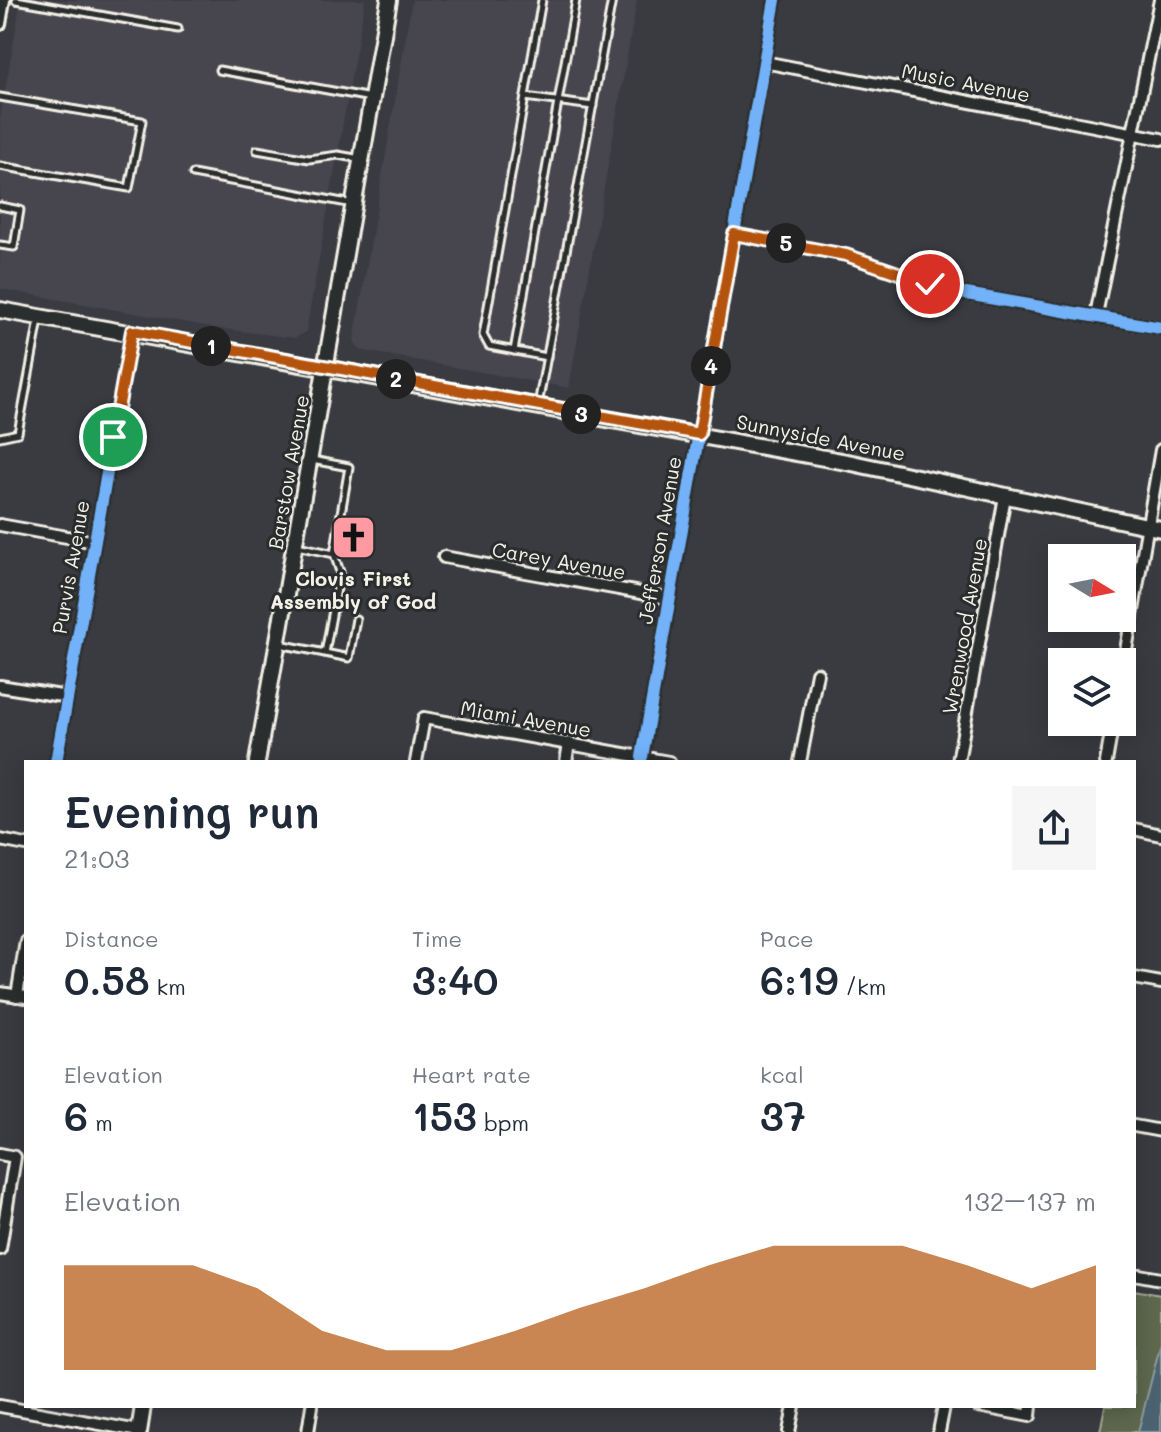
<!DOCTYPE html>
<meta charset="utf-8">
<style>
body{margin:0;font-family:Mali,sans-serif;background:#f6f6f7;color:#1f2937;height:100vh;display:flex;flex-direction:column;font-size:30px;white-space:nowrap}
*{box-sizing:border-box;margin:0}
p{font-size:26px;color:#747a83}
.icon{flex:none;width:44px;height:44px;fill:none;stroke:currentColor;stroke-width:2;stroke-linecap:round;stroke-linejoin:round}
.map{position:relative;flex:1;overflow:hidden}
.sheet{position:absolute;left:24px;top:760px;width:1112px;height:648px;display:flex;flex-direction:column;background:#fff;border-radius:0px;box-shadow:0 4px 20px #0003}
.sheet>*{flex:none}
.needle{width:52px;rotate:100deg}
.tools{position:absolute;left:1048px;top:544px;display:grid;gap:16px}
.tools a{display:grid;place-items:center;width:88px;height:88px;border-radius:0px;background:#fff;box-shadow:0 4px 20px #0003;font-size:40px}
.pin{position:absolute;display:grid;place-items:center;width:68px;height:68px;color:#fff;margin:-34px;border:4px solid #fff;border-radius:50%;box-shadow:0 2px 8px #0007}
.km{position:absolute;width:40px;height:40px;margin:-20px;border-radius:50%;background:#222;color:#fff;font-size:22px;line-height:40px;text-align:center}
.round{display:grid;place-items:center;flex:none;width:84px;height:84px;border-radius:0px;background:#f6f6f7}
.overview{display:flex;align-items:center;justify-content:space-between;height:136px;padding:0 40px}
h1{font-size:44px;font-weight:600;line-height:60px}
.metrics{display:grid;grid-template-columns:repeat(3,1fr);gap:12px;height:136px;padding:8px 40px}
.metrics div{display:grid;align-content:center}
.metrics b{font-size:40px;font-weight:600}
.metrics small{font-size:22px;font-weight:400}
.metrics p{font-size:22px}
.chart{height:224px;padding:16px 40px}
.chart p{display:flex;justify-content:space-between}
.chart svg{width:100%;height:144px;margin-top:8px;fill:#b45309;opacity:.7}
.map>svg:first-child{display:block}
</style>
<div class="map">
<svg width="1161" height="1432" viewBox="0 0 1161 1432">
<rect width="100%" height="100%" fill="#3a3b41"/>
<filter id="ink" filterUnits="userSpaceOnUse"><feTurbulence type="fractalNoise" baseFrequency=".0125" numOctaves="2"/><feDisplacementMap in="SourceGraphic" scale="16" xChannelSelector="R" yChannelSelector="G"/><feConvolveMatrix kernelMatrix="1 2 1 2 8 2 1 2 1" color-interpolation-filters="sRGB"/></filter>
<g filter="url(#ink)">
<g fill="#46454e">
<polygon points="21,0 365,0 306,332 295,338 222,329 0,289 0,118"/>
<polygon points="412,0 637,0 569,388 360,350 354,341"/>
</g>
<polygon fill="#5d674e" stroke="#a8ac9b" stroke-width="2" points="1134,1290 1161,1295 1161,1432 1100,1432 1105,1406 1134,1406"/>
<polygon fill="#4b6370" stroke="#8f9ca0" stroke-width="2" points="1161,1342 1161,1432 1138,1432"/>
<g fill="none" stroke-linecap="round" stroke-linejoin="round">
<defs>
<g id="service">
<polyline points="16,0 178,29"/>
<polyline points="542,0 483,335 489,346 547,357"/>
<polyline points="219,70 371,98"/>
<polyline points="0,97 142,121 129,188 0,166"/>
<polyline points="525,97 593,106"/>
<polyline points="257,150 309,159 338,155 361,159"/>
<polyline points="193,174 353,204"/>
<polyline points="0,206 20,210 14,247 0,245"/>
<polyline points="514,351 576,0"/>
<polyline points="538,405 612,0"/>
<polyline points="0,437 18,433 39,320"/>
<polyline points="312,460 349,467 334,554"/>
<polyline points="279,644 325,653 340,572 334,554 297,546"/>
<polyline points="325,653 349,658 356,619"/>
</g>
<g id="minor">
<polyline points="0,24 4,0"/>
<polyline points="764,62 1161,139"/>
<polyline points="734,234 846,255 955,292 1161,328"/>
<polyline points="1096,315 1160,0"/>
<polyline points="0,525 95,542"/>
<polyline points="444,557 668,598"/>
<polyline points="1122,673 1161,450"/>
<polyline points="0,686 67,697"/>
<polyline points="642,757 775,0"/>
<polyline points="56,762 132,331"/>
<polyline points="416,762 424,718 669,762"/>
<polyline points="566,762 569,743"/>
<polyline points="800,762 817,673"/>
<polyline points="958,762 1005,496"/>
<polyline points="1106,762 1113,722"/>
<polyline points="1134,829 1161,835"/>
<polyline points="0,840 26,845"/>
<polyline points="1134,978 1161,983"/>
<polyline points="0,993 26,997"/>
<polyline points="17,996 26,941"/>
<polyline points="1134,1126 1161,1131"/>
<polyline points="0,1154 15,1157 0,1249"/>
<polyline points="1134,1274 1161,1279"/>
<polyline points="0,1406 139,1431"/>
<polyline points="978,1406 1030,1416 1031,1406"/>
<polyline points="308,1432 312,1406"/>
<polyline points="789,1432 794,1406"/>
<polyline points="939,1432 944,1406"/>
</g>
<g id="secondary">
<polyline points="0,310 852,463 1161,529"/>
<polyline points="257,762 389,0"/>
<polyline points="139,1432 143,1406"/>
</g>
</defs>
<use href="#service" stroke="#f4f1e8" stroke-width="11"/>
<use href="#minor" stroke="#f4f1e8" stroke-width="16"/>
<use href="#secondary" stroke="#f4f1e8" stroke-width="20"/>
<use href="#service" stroke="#2a2d2e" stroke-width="5"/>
<use href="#minor" stroke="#2a2d2e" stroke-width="10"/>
<use href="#secondary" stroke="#2a2d2e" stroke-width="14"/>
<defs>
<g id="cycleway">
<polyline points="734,234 846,255 955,292 1161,328"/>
<polyline points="642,757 775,0"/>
<polyline points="56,762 132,331"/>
</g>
</defs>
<use href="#cycleway" stroke="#2a2d2e" stroke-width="17"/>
<use href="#cycleway" stroke="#73b2f8" stroke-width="12"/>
</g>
</g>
<g fill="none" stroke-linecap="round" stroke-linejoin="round" filter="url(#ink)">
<defs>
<polyline id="route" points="113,437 132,331 699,434 734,234 846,255 930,284"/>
</defs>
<use href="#route" stroke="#fff" stroke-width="16"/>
<use href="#route" stroke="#b45309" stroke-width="10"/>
</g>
<defs>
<symbol id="church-square" viewBox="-11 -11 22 22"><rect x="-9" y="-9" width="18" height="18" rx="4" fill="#ff9aa2" stroke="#2a2d2e"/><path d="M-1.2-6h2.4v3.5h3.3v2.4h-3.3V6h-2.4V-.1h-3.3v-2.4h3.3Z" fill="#111"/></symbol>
</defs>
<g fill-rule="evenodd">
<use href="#church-square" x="328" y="512" width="51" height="51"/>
</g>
<g text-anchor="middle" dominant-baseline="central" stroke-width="6" stroke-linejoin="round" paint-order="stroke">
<g font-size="20" fill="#f4f1e8" stroke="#2a2d2e">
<text transform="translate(966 82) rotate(11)">Music Avenue</text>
<text transform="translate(821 437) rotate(11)">Sunnyside Avenue</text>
<text transform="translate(288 472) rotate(-80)">Barstow Avenue</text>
<text transform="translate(659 540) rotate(-80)">Jefferson Avenue</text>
<text transform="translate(559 560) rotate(10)">Carey Avenue</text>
<text transform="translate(70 567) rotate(-80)">Purvis Avenue</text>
<text transform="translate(964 626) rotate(-80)">Wrenwood Avenue</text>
<text transform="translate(526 718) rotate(10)">Miami Avenue</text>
</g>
<g font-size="20" font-weight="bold" fill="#f4f1e8" stroke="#2a2d2e">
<text x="353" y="578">Clovis First<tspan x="353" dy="23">Assembly of God</tspan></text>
</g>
</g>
</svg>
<div class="tools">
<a><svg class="needle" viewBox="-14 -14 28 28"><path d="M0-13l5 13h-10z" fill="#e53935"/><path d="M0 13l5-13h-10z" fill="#747a83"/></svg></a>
<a><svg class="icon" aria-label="layers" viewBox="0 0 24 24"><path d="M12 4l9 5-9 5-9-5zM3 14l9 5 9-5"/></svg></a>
</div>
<div class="pin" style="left:113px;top:437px;background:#1e9e55"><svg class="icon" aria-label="arrive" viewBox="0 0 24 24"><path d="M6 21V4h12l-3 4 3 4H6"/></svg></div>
<div class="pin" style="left:930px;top:284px;background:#d93025"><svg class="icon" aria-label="check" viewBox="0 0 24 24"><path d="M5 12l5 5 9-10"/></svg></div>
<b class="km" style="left:211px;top:346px">1</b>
<b class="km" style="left:396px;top:379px">2</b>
<b class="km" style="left:581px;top:414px">3</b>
<b class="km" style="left:711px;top:366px">4</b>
<b class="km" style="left:786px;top:243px">5</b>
<section class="sheet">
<div class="overview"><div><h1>Evening run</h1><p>21:03</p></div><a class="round"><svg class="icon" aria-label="share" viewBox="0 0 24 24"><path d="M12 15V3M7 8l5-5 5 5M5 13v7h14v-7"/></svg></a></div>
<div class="metrics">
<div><p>Distance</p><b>0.58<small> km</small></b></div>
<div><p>Time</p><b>3:40</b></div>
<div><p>Pace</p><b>6:19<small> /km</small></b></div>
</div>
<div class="metrics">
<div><p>Elevation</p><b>6<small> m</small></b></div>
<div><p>Heart rate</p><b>153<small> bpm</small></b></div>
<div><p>kcal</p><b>37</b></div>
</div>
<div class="chart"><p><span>Elevation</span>132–137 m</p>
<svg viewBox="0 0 160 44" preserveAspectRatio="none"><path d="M0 44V12L10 12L20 12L30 19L40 32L50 38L60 38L70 32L80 25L90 19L100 12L110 6L120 6L130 6L140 12L150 19L160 12V44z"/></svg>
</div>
</section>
</div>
